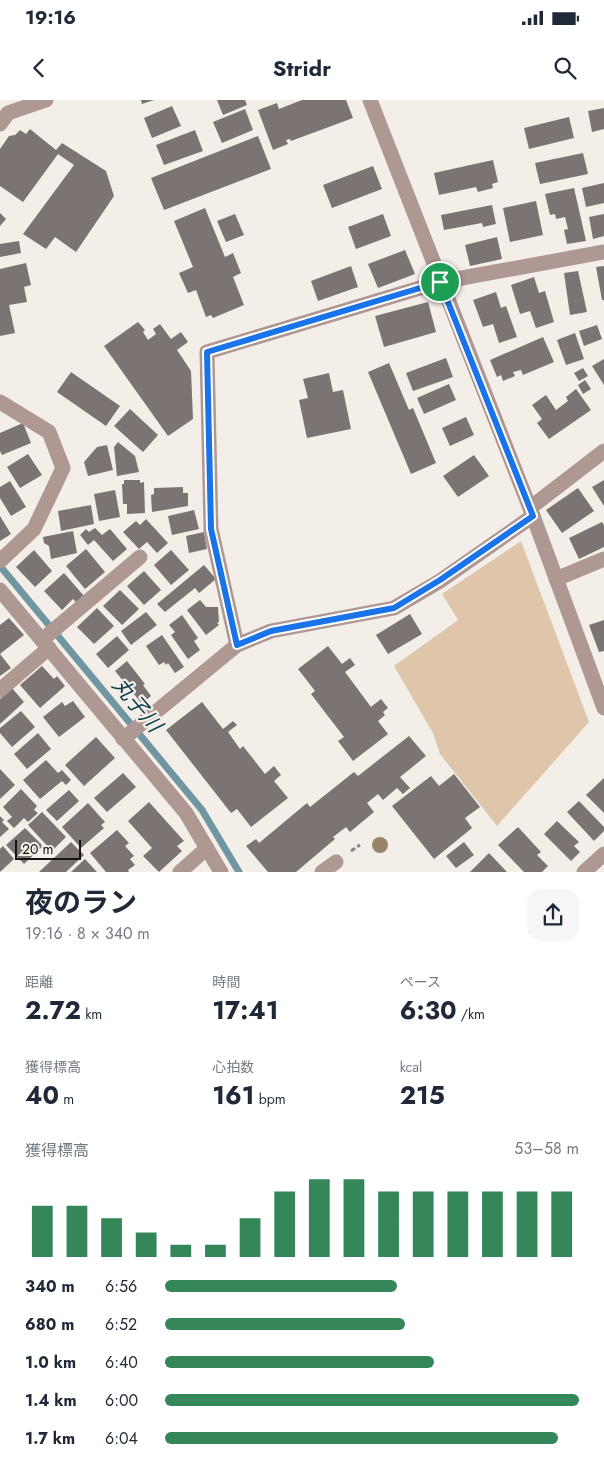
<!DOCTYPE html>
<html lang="ja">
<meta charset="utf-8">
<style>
body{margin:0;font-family:Jost,"Noto Sans JP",sans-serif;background:#f6f6f7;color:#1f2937;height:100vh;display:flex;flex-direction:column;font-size:19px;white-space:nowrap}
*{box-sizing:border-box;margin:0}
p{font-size:16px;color:#747a83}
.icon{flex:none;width:28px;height:28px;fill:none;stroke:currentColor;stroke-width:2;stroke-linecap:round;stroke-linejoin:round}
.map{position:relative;height:772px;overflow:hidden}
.panel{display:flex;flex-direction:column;background:#fff;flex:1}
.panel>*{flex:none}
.scale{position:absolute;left:15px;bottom:12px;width:66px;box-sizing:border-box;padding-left:5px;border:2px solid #161412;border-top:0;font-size:14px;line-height:18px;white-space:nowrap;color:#161412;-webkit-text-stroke:4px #f3eee8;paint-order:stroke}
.pin{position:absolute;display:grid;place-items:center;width:42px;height:42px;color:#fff;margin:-21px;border:2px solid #fff;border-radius:50%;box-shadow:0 1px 5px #0007}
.round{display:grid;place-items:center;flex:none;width:52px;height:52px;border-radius:15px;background:#f6f6f7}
.summary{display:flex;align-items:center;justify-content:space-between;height:85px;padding:0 25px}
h1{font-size:28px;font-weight:700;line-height:38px}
.figures{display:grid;grid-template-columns:repeat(3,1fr);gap:8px;height:85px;padding:5px 25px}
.figures div{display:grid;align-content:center}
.figures b{font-size:25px;font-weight:700}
.figures small{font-size:14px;font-weight:400}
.figures p{font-size:14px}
.chart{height:140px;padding:10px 25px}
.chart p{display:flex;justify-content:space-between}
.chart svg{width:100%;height:90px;margin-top:5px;stroke:#358658;stroke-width:6}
ul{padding:0 25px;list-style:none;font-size:16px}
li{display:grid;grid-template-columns:80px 60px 1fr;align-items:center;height:38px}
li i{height:12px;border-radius:6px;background:#358658}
.status{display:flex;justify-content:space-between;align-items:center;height:35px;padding:0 25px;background:#fff;direction:ltr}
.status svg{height:14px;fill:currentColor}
header{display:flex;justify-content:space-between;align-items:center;height:65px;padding:0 25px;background:#fff;font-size:22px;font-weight:700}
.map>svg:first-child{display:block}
</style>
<div class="status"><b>19:16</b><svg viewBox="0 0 49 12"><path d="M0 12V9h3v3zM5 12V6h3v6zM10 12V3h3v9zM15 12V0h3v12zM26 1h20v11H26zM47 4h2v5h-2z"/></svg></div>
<header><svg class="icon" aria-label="back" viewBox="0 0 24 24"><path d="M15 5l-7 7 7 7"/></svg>Stridr<svg class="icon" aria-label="search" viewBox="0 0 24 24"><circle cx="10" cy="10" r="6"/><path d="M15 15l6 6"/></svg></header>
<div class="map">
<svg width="604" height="772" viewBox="0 0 604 772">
<rect width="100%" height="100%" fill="#f3eee8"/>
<polygon fill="#dfc5a9" points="521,441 589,622 497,726 440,654 433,633 394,566 458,520 442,494"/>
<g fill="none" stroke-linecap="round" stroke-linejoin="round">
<polyline stroke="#7096a1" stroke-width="7" points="0,466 202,710 239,772"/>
</g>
<g fill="#7c7472">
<polygon points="141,0 154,0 142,4"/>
<polygon points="217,0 245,0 247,5 223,15"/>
<polygon points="302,0 346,0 353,18 291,41 290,39 286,40 288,44 273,50 258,10 277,3 279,9"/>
<polygon points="172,6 181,26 152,38 144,18"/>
<polygon points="604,8 604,29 592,32 588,11"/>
<polygon points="245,9 253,30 222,43 213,22"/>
<polygon points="569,17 574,38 529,49 524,28"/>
<polygon points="30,29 56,50 62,43 106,71 114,96 76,152 55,137 46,149 23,134 74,65 58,54 23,102 0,86 0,49 9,36 15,35 20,30 26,34"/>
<polygon points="195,30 203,51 164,65 156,45"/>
<polygon points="258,36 271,69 164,110 151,78"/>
<polygon points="583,53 588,74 540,84 535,63"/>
<polygon points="493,60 498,82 492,84 493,88 478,92 476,87 439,95 434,73"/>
<polygon points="373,66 382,89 332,108 323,85"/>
<polygon points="604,83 604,103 586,107 582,88"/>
<polygon points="574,88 586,141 567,144 564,130 568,129 565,117 556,119 555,114 550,115 545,94"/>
<polygon points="536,101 543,135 510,142 503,108"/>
<polygon points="492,105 496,124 483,127 482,123 444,130 441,115"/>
<polygon points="205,108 225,157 233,153 241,173 233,177 244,205 213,218 211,215 206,217 196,190 188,193 179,173 193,167 174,121"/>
<polygon points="0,113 6,119 0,126"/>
<polygon points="235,114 244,135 226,142 217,121"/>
<polygon points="383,114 391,136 356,149 348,127"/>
<polygon points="604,114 604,136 593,139 589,117"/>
<polygon points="497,137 502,159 470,166 465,145"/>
<polygon points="19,141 21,153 0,157 0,144"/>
<polygon points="405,150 415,174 378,188 368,164"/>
<polygon points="26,163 31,185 24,187 27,202 9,205 15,233 0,236 0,169"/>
<polygon points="351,166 358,187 318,201 311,181"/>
<polygon points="604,166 604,200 602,200 596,167"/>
<polygon points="578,171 587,212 570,215 564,173"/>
<polygon points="534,177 539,193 545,191 554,222 536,228 530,211 520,214 511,185"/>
<polygon points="496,192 501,208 506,206 517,237 499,243 493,224 483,227 473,200"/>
<polygon points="428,202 436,232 384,247 375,216"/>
<polygon points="138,222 145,230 143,232 148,240 156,234 153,229 160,224 171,239 181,232 188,242 177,250 191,271 193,319 168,336 104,246"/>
<polygon points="597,225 602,239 584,246 579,231"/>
<polygon points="575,233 584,259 566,265 557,240"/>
<polygon points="543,237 554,262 523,275 521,270 513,272 515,276 503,281 501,275 497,277 490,260"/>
<polygon points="446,258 453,277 413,291 406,273"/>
<polygon points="604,259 604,285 592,266"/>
<polygon points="389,263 409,310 413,308 436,363 411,374 368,272"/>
<polygon points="583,268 588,276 579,281 574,273"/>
<polygon points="71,272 120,306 106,326 57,292"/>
<polygon points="329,273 333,292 343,290 351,329 307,338 299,300 308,298 303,279"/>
<polygon points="585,280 591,289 583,294 578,285"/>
<polygon points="449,284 456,300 424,314 417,298"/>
<polygon points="576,289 591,310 549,339 537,323 542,319 532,305 546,295 556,310 568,301 566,297"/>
<polygon points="130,309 158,335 143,352 114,326"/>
<polygon points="466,317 474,335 450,346 442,328"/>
<polygon points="23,323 31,343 2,355 0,351 0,333"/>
<polygon points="118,342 135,356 139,372 117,376 114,347"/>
<polygon points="107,345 113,370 88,376 84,362 97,347"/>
<polygon points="28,354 42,375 20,388 7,367"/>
<polygon points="474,355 489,376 458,397 443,376"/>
<polygon points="124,380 140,380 140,383 144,382 145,413 127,414 127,404 123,404 122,384 124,384"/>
<polygon points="604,380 604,406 592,387"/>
<polygon points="10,381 26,407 11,416 0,398 0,387"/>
<polygon points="183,387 183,393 188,393 188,406 152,412 151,395 154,394 154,388"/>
<polygon points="578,388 594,411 562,433 546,410"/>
<polygon points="115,390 120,417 99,421 94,394"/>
<polygon points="91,405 94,424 61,431 58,411"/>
<polygon points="194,410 199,429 172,435 168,416"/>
<polygon points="0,416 11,434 0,441"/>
<polygon points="146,419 168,443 157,453 147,442 139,449 123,432 136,421 140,425"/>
<polygon points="602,422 604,425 604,447 579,459 569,438"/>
<polygon points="95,428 102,435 110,429 127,449 113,461 94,440 88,445 80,435 86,429 89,432"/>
<polygon points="73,431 77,453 51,459 49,446 44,443 43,437"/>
<polygon points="204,432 207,449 189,453 186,436"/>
<polygon points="86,449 105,472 85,489 66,466"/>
<polygon points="34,450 52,471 35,487 16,467"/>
<polygon points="171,450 189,470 171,485 154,465"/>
<polygon points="204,465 216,479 199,493 195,488 165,512 157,504"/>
<polygon points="144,471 161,490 144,505 127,486"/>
<polygon points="64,473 84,496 77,503 73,499 62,510 44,491"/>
<polygon points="120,490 139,509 122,525 103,506"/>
<polygon points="200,500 206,507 218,507 219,522 217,523 219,525 206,535 187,510"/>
<polygon points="97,508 114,526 94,544 77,527"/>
<polygon points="146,512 157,525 131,545 121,531"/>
<polygon points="410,514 422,534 388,554 376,535"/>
<polygon points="182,515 198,538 194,541 200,550 188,559 171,535 175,532 169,525"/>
<polygon points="9,518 24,535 0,554 11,568 0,576 0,525"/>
<polygon points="604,520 604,551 599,552 589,525"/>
<polygon points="162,535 184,567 175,573 168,563 166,565 164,562 159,565 146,546"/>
<polygon points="117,536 129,550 108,568 96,554"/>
<polygon points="328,546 342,564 350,558 355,565 345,572 371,607 381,599 388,608 383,612 385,615 378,621 388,634 353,661 338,641 344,637 311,594 315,591 298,569"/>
<polygon points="127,561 145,584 143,585 151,596 142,604 115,571"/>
<polygon points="42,566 54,579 57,576 65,586 40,608 20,585"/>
<polygon points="12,588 24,602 0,624 0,599"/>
<polygon points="73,601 85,617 59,637 43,617 62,602 65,606"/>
<polygon points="202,602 223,629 233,621 237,625 228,632 240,649 243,646 265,674 274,666 281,675 274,681 288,698 251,727 237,709 231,713 166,630"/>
<polygon points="21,611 35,627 12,647 0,633 0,628"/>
<polygon points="38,633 51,649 27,669 14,654"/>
<polygon points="409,636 426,656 400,677 410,688 403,694 397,688 383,700 378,694 367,703 374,712 350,732 346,727 333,737 335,739 296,772 268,772 246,746 256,739 259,743 307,703 310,707 354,672 358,676"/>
<polygon points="96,637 115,658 84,686 65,665"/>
<polygon points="46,660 58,673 62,670 71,680 66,685 62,681 40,699 23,680"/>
<polygon points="0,669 15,685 0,699"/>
<polygon points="123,673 136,687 107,712 94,698"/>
<polygon points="454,674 480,707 465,718 472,728 434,759 392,706 431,676 439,686"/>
<polygon points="604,678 604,713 586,695"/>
<polygon points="21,689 37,706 34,710 38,713 28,722 24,718 14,728 7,721 12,717 3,707"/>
<polygon points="69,690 79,701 57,721 46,710"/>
<polygon points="579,701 604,727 604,731 594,741 567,712"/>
<polygon points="149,702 184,741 177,746 182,751 159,772 143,756 152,748 128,721"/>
<polygon points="88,703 105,722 101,725 104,728 81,748 62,727"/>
<polygon points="42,712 66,737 52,751 28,725"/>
<polygon points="0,716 4,720 2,722 9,729 0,737"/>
<polygon points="557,721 579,742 574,746 580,752 571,761 544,734"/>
<polygon points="518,727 541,752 537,755 548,766 542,772 524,772 498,745"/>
<polygon points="25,728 43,746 24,764 6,745"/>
<polygon points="117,730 129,743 125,746 134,756 130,759 135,765 128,770 129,772 106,772 90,753"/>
<polygon points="71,742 84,755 66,772 39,772"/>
<polygon points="464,742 474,755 456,768 446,756"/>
<polygon points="3,746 14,759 0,772 0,749"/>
<polygon points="489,753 507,772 470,772"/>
<polygon points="85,759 97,772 71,772"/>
</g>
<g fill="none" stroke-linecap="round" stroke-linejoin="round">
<polyline stroke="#888480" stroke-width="3" stroke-dasharray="5 2.5" stroke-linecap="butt" points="351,751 360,745"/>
<g stroke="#af9894" stroke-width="15">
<polyline points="370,0 533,416 604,608"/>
<polyline points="0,24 8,13 46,0"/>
<polyline points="0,302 49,332 63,368 34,429 0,461"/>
<polyline points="530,408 604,351"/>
<polyline points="556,479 604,459"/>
<polyline points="0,490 186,713 221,772"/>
<polyline points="42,540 140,457"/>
<polyline points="237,545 211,429 207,252 440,182 604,152"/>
<polyline points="0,590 49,548"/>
<polyline points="123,639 237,545 271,531 394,508 440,481 533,416"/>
<polyline points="180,772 207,748"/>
<polyline points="322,772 336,762"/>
<polyline points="584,772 604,754"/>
</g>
</g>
<circle fill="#988468" cx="380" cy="745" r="8"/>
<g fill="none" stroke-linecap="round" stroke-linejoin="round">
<defs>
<polygon id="route" points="440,182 533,416 440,480 394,508 271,531 237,545 211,429 207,252"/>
</defs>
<use href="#route" stroke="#fff" stroke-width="10"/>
<use href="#route" stroke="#1a73e8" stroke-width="6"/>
</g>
<g text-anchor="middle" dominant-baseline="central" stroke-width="4.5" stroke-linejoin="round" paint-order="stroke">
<g font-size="21" font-style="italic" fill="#053a46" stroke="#f3eee8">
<text transform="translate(137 605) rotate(50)">丸子川</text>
</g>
</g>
</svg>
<div class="scale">20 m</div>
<div class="pin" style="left:440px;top:182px;background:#1e9e55"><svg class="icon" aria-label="arrive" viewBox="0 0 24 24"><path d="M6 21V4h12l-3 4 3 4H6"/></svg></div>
</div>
<section class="panel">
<div class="summary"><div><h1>夜のラン</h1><p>19:16 · 8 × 340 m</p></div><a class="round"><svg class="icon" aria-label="share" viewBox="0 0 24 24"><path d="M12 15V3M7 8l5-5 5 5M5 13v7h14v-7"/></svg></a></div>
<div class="figures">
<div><p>距離</p><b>2.72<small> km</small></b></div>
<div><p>時間</p><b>17:41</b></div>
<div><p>ペース</p><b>6:30<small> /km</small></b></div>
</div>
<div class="figures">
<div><p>獲得標高</p><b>40<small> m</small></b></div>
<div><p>心拍数</p><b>161<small> bpm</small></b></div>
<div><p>kcal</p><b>215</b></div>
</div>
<div class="chart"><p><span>獲得標高</span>53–58 m</p>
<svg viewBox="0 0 160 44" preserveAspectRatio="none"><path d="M5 44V19M15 44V19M25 44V25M35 44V32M45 44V38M55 44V38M65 44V25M75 44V12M85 44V6M95 44V6M105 44V12M115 44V12M125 44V12M135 44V12M145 44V12M155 44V12"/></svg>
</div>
<ul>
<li><b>340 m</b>6:56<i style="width:56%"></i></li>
<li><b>680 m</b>6:52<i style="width:58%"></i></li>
<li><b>1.0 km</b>6:40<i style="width:65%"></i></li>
<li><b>1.4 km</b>6:00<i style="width:100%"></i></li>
<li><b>1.7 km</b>6:04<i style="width:95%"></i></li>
</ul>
</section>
